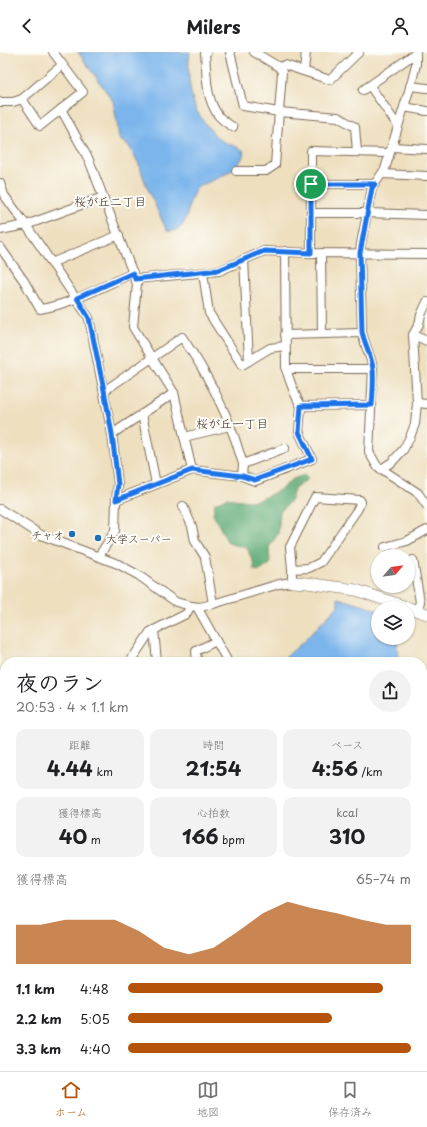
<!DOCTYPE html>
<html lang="ja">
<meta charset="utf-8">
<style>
body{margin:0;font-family:"Playpen Sans","Klee One",sans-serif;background:#f2f2f2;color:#202124;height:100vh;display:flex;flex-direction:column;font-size:15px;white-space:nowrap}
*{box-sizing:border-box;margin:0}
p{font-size:13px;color:#757577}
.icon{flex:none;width:22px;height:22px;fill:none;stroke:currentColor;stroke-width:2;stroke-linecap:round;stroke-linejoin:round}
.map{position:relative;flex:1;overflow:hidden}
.sheet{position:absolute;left:0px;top:605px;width:427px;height:414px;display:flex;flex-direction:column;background:#fff;border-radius:16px 16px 0 0;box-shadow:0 1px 3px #0004}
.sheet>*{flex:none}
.needle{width:26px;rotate:62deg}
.tools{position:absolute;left:371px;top:497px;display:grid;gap:8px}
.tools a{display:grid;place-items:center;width:44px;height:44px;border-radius:50%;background:#fff;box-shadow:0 1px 3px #0004;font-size:20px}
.pin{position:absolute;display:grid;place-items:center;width:34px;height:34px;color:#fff;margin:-17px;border:2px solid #fff;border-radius:50%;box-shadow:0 1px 4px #0007}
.round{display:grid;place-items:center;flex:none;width:42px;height:42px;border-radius:21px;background:#f2f2f2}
.summary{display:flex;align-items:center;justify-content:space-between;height:68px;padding:0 16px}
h1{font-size:22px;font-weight:700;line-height:30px}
.stats{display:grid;grid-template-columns:repeat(3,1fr);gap:6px;height:68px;padding:4px 16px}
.stats div{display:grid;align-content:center;border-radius:10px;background:#f2f2f2;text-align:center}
.stats b{font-size:20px;font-weight:700}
.stats small{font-size:11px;font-weight:400}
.stats p{font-size:11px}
.chart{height:112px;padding:8px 16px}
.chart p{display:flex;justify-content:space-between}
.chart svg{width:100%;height:72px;margin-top:4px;fill:#b45309;opacity:.7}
ul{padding:0 16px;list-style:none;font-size:13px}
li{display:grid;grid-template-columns:64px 48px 1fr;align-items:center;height:30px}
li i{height:10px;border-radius:5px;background:#b45309}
header{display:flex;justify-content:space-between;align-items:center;height:52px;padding:0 16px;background:#fff;font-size:18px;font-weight:700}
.tabs{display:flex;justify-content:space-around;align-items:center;height:56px;border-top:1px solid #e0e0e0;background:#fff;font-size:11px;color:#757577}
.tabs a{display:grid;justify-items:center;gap:2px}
.tabs .selected{color:#b45309}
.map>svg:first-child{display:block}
</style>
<header><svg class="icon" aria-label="back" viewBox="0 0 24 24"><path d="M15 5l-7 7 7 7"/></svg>Milers<svg class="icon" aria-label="person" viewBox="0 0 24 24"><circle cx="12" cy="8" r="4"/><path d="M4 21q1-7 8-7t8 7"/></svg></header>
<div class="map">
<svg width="427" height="1019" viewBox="0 0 427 1019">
<rect width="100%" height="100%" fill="#fdfcf7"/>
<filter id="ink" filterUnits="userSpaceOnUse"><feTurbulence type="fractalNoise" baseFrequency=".025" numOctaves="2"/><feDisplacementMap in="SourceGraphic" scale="8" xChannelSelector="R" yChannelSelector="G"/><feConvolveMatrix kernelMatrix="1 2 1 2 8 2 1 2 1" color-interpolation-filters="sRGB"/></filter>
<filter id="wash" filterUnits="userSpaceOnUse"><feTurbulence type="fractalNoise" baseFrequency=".012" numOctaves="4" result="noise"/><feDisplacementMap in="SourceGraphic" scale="16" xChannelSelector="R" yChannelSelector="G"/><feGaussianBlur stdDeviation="0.9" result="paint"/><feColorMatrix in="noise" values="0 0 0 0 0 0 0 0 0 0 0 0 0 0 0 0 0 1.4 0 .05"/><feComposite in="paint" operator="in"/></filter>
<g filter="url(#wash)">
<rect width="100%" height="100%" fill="#eedfbf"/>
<polygon fill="#60ac77" stroke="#4e6b4a" points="304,423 308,427 294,437 291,448 280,460 278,482 269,495 270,512 260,519 254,518 254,512 247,496 231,492 227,489 213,462 215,451 226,446 248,449 259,448 280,438 293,427"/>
<g fill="#7cb5ec" stroke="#5c7085">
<path d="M78 0H190C187 17 189 39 195 55 198 63 212 81 219 87 227 93 236 93 244 99 242 120 212 127 196 136 193 142 190 148 189 154 186 167 184 180 167 179L146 133 139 112 129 94 119 87 117 70 113 49Z"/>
<polygon points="338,546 378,558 378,586 397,586 398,610 287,610 286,605 304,589 338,554"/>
<polygon points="422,884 427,891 427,973 422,975"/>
</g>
</g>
<g filter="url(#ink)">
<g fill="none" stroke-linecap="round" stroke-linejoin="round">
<defs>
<g id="street">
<path d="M207 0 205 1C207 22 205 45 218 63 222 68 228 72 233 75"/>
<polyline points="230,0 243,54 279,60 338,65 355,75 357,100"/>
<polyline points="416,0 416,12 412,29 385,117 372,136 361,192 360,201 362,281 365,291 371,308 373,317 369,400 377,414 418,441 427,454"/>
<polyline points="279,15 285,13 330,28 359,0"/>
<polyline points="304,19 306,0"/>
<polyline points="370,34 398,74"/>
<polyline points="410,34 427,36"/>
<polyline points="363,38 416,1"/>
<polyline points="22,47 40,74 83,40 53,0"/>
<polyline points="0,50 13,50 22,47 62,13"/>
<polyline points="404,55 427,59"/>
<path d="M61 57 89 108 137 232 133 275 152 306 182 285C189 296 197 307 203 318 220 347 234 380 243 412L285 396"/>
<polyline points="392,95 427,97"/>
<polyline points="236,119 266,119 275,113 282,20 279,15 254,0"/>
<polyline points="382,122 427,124"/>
<polyline points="0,131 4,143 26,173 89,266 112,382 118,432 116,448 115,479 99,504"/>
<polyline points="311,132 375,132"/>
<polyline points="311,161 367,161 427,163"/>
<polyline points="0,178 26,173 103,145"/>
<path d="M0 195 24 229 40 257C72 252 103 234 133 221"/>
<path d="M285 199 286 317C290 330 294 342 301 354L372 353"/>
<polyline points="311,201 311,99 389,101"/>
<polyline points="321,201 322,282"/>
<polyline points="244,207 249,309"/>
<polyline points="51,211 119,183"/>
<polyline points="203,221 209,261 242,313 270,296 285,294"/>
<polyline points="135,227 219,219 264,199 311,201 427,202"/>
<polyline points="285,283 362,281"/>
<polyline points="413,283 427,289"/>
<polyline points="286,317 373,317"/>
<polyline points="104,339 152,306 174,341 192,418"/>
<polyline points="417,351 427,352"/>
<polyline points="142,362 156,432"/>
<polyline points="112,382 174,341"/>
<polyline points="184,385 230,374"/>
<polyline points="243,412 242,424 255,429 312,407 299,380 301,354"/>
<polyline points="381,417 392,410 403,398 410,385 415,372 417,351 413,283 419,272 421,263 427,250"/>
<polyline points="116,448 192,418 242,424"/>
<polyline points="183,454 192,474 195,489 205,505 213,552"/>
<polyline points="0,457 41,483 118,512 138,523 176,550 191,554 200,555 213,552 279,532 292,530 292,517 309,516 321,510 357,458 361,450 360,448 315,445 290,495 292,517"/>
<polyline points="385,495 407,489 427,478"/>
<polyline points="413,508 420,550 417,558"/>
<polyline points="197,555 228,610"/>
<polyline points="154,578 157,610"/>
<polyline points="130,610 150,580 186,562 191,554"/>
<polyline points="197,610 196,599 216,589"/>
<polyline points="422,674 427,666"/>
<polyline points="0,681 5,680"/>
<polyline points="422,684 427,688"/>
<polyline points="422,739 427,730"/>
<polyline points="422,769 427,773"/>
<polyline points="0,877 5,881"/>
<polyline points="336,1014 339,1019"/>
<polyline points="274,1019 283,1014"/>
<polyline points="424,1019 427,1018"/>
</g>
<g id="secondary">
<polyline points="292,530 307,531 356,538 427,562"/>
<polyline points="19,1019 23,1014"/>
</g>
<polyline id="highway" points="0,995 5,1012"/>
</defs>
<use href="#street" stroke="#7a6956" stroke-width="10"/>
<use href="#secondary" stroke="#7a6956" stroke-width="12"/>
<use href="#highway" stroke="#7a6956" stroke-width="16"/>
<use href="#street" stroke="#fff" stroke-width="8"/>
<use href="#secondary" stroke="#fff" stroke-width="11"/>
<use href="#highway" stroke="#fff" stroke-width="14"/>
</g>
</g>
<g fill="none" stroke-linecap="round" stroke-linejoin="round" filter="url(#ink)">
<defs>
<path id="route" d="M311 132H375L372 136 360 201 362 280C365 293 372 305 373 317 374 329 373 341 372 353L301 354 299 380 312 407 255 428 242 424 192 418 116 448 118 432 112 382 104 338 89 266 77 246 133 221 135 227 219 218 264 199 311 201Z"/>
</defs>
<use href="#route" stroke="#fff" stroke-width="8"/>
<use href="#route" stroke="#1a73e8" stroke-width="5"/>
</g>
<g fill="#1f6fb2" stroke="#fdfcf7" stroke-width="1.5">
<circle cx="72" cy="482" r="4"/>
<circle cx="98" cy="486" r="4"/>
</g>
<g text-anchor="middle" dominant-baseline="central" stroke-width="4" stroke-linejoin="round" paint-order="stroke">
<g font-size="11" fill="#3b2a1e" stroke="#fdfcf7" text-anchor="end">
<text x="64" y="482">チャオ</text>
<text x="106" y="486" text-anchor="start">大学スーパー</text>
</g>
<g font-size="12" fill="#3b2a1e" stroke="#fdfcf7">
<text x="110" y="149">桜が丘二丁目</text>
<text x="232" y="371">桜が丘一丁目</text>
</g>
</g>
</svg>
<div class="tools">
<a><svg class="needle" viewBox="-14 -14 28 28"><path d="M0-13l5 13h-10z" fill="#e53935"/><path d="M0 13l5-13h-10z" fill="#757577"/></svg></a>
<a><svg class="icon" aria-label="layers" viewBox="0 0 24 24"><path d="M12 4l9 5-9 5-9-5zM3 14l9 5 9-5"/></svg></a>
</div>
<div class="pin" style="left:311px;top:132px;background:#1e9e55"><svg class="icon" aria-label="arrive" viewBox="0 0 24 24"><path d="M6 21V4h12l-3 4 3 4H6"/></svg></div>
<section class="sheet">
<div class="summary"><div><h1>夜のラン</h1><p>20:53 · 4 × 1.1 km</p></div><a class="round"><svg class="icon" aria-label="share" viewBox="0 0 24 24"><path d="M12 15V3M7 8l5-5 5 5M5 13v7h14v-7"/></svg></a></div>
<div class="stats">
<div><p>距離</p><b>4.44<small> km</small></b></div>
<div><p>時間</p><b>21:54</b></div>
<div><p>ペース</p><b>4:56<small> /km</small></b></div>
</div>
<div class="stats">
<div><p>獲得標高</p><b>40<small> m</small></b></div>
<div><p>心拍数</p><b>166<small> bpm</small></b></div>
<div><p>kcal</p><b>310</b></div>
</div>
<div class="chart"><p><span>獲得標高</span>65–74 m</p>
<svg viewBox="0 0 160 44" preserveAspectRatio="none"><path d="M0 44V20L10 20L20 17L30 17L40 17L50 24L60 34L70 38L80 34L90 24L100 13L110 6L120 10L130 13L140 17L150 20L160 20V44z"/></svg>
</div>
<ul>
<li><b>1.1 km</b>4:48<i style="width:90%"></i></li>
<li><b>2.2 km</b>5:05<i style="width:72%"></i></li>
<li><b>3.3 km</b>4:40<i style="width:100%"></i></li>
</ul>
</section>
</div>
<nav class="tabs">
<a class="selected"><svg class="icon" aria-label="home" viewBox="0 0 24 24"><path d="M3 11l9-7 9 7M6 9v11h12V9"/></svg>ホーム</a>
<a><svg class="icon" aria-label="map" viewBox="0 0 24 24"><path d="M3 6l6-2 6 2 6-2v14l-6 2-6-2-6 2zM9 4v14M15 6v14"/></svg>地図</a>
<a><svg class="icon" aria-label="saved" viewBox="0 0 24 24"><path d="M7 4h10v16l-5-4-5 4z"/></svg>保存済み</a>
</nav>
